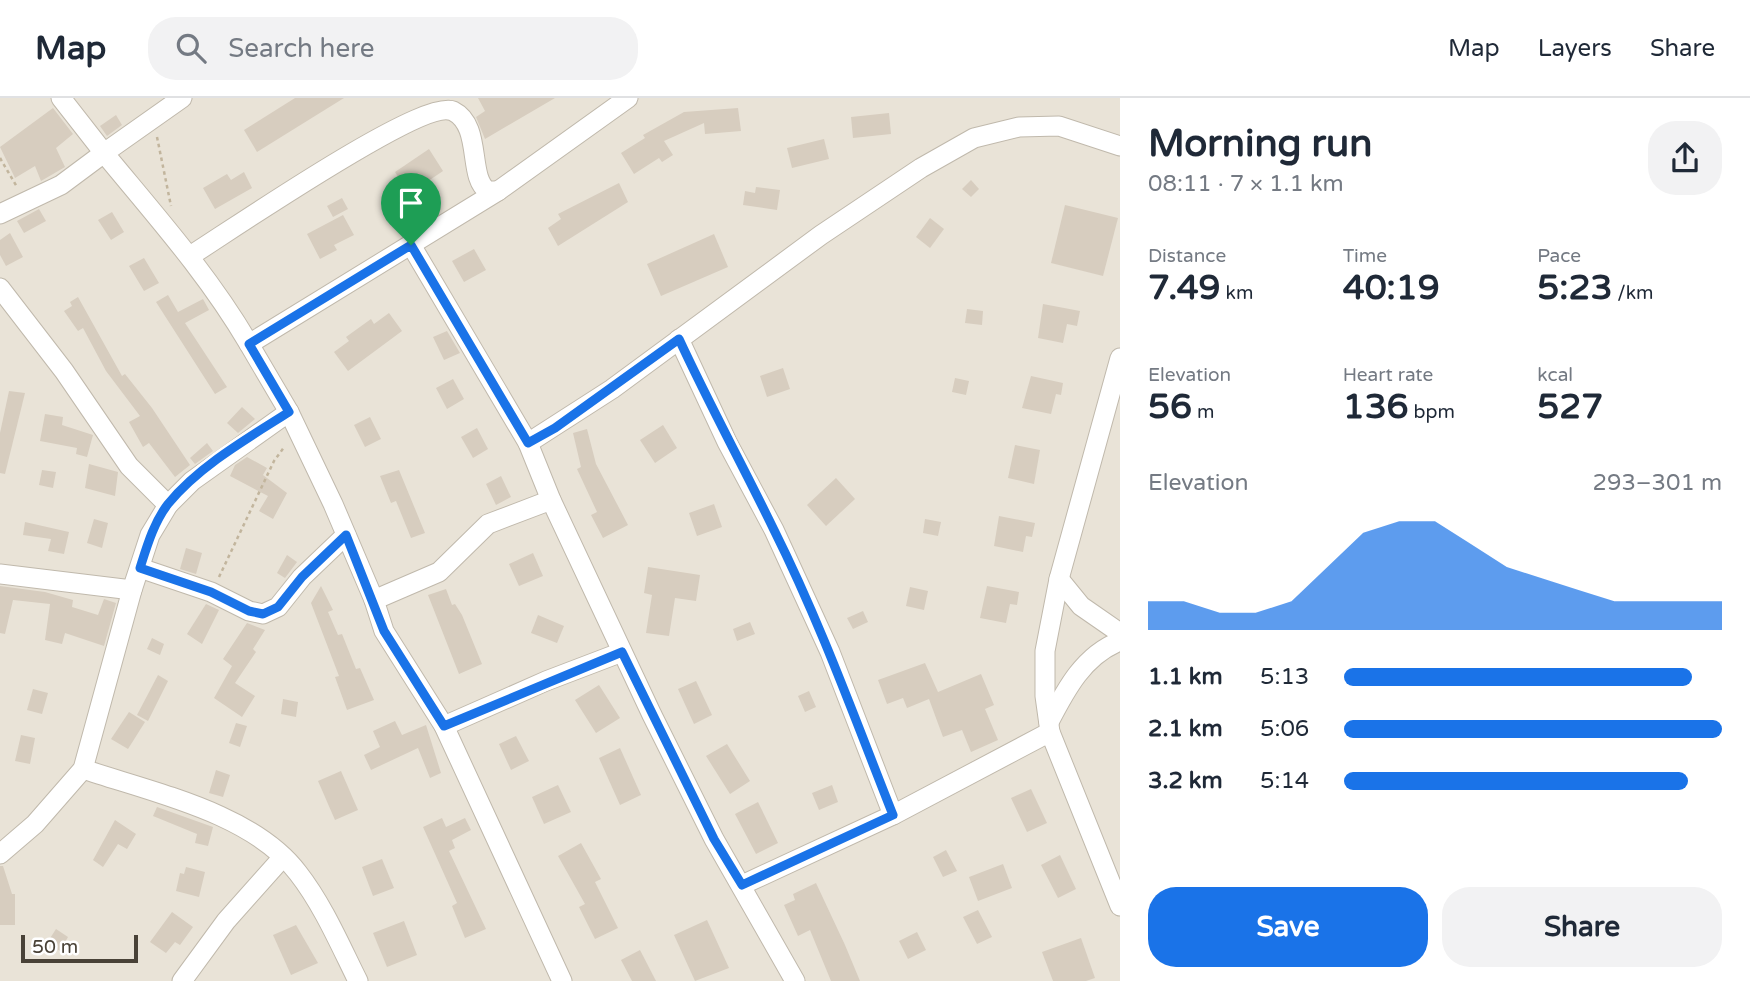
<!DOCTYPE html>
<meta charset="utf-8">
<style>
body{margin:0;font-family:"Varela Round",sans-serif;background:#f2f2f3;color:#1f2937;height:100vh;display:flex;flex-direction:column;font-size:26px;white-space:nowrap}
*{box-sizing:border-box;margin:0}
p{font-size:23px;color:#747a83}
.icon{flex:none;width:38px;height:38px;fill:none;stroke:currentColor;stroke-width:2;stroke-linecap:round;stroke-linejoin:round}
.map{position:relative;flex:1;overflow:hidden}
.panel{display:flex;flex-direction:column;background:#fff;width:630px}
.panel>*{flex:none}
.scale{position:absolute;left:21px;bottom:18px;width:117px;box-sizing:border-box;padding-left:7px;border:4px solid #494237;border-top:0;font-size:19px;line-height:24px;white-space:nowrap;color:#494237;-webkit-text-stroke:5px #fff;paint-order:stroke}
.pin{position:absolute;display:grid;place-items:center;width:60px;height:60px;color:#fff;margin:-72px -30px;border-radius:50% 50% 50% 0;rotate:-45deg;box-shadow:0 0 7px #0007}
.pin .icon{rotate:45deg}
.round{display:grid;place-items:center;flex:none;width:74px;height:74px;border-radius:28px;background:#f2f2f3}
.headline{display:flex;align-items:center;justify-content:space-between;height:119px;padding:0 28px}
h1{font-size:38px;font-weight:800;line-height:52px}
.stats{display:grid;grid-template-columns:repeat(3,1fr);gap:10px;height:119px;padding:7px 28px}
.stats div{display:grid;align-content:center}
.stats b{font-size:35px;font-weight:800}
.stats small{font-size:19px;font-weight:400}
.stats p{font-size:19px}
.chart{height:196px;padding:14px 28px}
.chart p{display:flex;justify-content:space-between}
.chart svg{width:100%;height:126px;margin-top:7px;fill:#1a73e8;opacity:.7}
.button{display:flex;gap:14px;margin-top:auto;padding:14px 28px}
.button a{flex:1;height:80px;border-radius:28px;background:#1a73e8;color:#fff;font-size:28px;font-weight:800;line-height:80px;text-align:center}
.button a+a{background:#f2f2f3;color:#1f2937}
ul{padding:0 28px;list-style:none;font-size:23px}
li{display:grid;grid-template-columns:112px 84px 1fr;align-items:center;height:52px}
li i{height:18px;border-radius:9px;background:#1a73e8}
header{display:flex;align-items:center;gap:42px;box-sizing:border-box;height:98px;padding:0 35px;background:#fff;border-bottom:2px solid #e0e1e3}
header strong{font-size:33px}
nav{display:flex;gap:38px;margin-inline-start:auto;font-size:24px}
.search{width:490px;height:63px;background:#f2f2f3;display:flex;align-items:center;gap:18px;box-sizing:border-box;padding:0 24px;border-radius:28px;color:#747a83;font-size:26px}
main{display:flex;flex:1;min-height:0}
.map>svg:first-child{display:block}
</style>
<header>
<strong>Map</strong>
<div class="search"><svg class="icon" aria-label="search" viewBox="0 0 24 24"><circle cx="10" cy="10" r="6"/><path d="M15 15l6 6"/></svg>Search here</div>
<nav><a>Map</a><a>Layers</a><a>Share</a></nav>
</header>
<main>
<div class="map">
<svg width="1120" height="883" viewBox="0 0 1120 883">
<rect width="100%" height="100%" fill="#f5f1e9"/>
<rect fill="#e9e3d7" x="0" y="0" width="1120" height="883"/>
<g fill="#d7cdbf">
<polygon points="295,0 344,0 257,54 244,32"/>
<polygon points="478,0 555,0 485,41 476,19 485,13"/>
<polygon points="53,10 73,36 56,50 65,69 41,83 35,68 15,80 0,49"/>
<polygon points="738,10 741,33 705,36 704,25 664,43 673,57 662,64 659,60 634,76 621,55 645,40 643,37 684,14"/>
<polygon points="889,15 891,36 853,40 851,19"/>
<polygon points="116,17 122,27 107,38 100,28"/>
<polygon points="824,41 829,61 792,70 787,50"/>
<polygon points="429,51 443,73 409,96 395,74"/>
<polygon points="244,74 252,90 215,111 203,90 227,76 231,82"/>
<polygon points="971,82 979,91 971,99 962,91"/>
<polygon points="619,85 628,104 558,148 548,130 561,121 558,116"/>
<polygon points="756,89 780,92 777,112 743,107 745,93 755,95"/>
<polygon points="342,100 348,111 333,119 327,108"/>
<polygon points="1065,107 1118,120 1103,178 1051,165"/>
<polygon points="39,111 46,123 24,135 17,123"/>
<polygon points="112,114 124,134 111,142 98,122"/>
<polygon points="343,117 354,137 334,147 337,152 320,161 307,136"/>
<polygon points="930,120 944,131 930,150 916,139"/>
<polygon points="10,135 23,159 6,168 0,157 0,142"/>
<polygon points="714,136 728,169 661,198 647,166"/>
<polygon points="474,151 486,172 464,184 452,163"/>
<polygon points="144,160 159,185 144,193 129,168"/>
<polygon points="168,197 178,214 203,201 209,212 185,225 227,289 215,296 156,204"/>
<polygon points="78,199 122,278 125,276 152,310 190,367 175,379 149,345 143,349 129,324 140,318 106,273 83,230 78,233 64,213 72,208 70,204"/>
<polygon points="1043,206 1080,213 1077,228 1067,226 1063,245 1038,240"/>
<polygon points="967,211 983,213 982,227 965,225"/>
<polygon points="389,215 402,233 348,273 334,254 349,243 346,239 371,221 374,226"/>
<polygon points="447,233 460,255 444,262 433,239"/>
<polygon points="783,270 790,291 767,299 760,278"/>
<polygon points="1031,278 1063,285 1061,297 1056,296 1051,316 1022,310"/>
<polygon points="955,280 969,283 966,297 952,294"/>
<polygon points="453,281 464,301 447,311 436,290"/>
<polygon points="9,293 25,295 5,376 0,375 0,335"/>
<polygon points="242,309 255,321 238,335 227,325"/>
<polygon points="45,316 63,319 62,327 93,337 87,359 76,356 77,350 40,343"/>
<polygon points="370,319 381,341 365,349 354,327"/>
<polygon points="663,327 677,350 655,365 640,342"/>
<polygon points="477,330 488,351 473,360 461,339"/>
<polygon points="587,331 596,366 628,427 603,440 591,417 597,414 577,371 581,369 573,335"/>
<polygon points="207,345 213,353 195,366 190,360"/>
<polygon points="1015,347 1040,352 1034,386 1008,380"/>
<polygon points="247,359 267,370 263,377 287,395 273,421 259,413 268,398 230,378 235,367"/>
<polygon points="89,366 118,374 115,398 85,390"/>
<polygon points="42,372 56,374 53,390 39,387"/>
<polygon points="399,372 425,435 411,440 396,403 391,405 380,378"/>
<polygon points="501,378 511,399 496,407 486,386"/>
<polygon points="836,380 855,401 826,428 807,407"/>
<polygon points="714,406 722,429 697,438 689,415"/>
<polygon points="999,418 1035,425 1032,439 1026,438 1023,454 994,448"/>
<polygon points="94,421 108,425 102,450 87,445"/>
<polygon points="925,421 941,424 938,438 923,435"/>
<polygon points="25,424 69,434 64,456 48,453 51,441 23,437"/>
<polygon points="186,450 202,455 196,476 180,471"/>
<polygon points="533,455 543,478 519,488 509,466"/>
<polygon points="287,457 297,464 285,480 277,475"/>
<polygon points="648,469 700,477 696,503 675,500 669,538 646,535 652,497 644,495"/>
<polygon points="0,488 45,494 73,502 72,509 98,517 104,501 116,505 104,548 65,535 62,546 45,542 50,506 13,502 5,536 0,535"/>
<polygon points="321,488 333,512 328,514 338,537 342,536 356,571 360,570 374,602 347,612 335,579 339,578 311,505"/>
<polygon points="987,488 1019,494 1017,507 1010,506 1006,525 980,520"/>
<polygon points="910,489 928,493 924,512 906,508"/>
<polygon points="446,491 452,507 455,506 462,517 482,566 459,576 428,497"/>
<polygon points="206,506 219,512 202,546 187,536"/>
<polygon points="863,513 868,524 853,531 847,520"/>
<polygon points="538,517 564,528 557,545 531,535"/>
<polygon points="750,524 755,536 737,543 733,531"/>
<polygon points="247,525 265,532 253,551 256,554 235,585 255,598 242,619 214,600 232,568 223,561"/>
<polygon points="152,540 164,546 160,557 147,551"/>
<polygon points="925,565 938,594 981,576 994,607 985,611 998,642 971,654 962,632 943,639 929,601 907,610 903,600 887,606 878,582"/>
<polygon points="158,577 168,583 148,623 137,617"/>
<polygon points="696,583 712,617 694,626 678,591"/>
<polygon points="599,587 620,620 596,635 575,602"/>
<polygon points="33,591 48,595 42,616 27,612"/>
<polygon points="809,593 816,609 805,614 798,598"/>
<polygon points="283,601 298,604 296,619 281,616"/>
<polygon points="129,614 145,624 128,651 111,641"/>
<polygon points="395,623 402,637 426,627 441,675 430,680 418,650 371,672 364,657 380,649 373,633"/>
<polygon points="236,625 247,628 240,649 229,645"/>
<polygon points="21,637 35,640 30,666 15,663"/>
<polygon points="516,638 529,663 511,672 499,646"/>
<polygon points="727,646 750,683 730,696 706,658"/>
<polygon points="620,650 641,697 620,707 599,660"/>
<polygon points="216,672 230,677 223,699 209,695"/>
<polygon points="341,673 358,712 335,722 318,683"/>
<polygon points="558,687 571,714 544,726 532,699"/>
<polygon points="832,687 838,704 819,712 812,695"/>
<polygon points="1031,691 1047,725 1027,734 1011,700"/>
<polygon points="758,704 778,745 756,756 735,716"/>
<polygon points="157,709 213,729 208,748 195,745 197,736 153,718"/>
<polygon points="442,720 446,729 465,720 471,732 452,742 455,750 449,753 486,831 465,840 452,808 457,805 423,729"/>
<polygon points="115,722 136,736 127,751 118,746 103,769 93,762"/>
<polygon points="581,745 601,781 595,784 618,830 595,841 579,809 585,806 558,758"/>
<polygon points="946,752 957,773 943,779 933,759"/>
<polygon points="1060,757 1076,791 1058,800 1041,767"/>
<polygon points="382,761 394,790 373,798 362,769"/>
<polygon points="1003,766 1012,790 978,803 969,779"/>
<polygon points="0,768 3,768 12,796 15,796 15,827 0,827"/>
<polygon points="186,769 205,774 199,799 176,793 180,775 184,776"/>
<polygon points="816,785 845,847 860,883 831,883 810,832 798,838 784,807 795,802 793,796"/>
<polygon points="978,812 992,839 977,846 963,819"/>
<polygon points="172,814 193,829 180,847 175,844 166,855 150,844"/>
<polygon points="707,822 729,870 695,883 674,837"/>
<polygon points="404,823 417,857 387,869 373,835"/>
<polygon points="296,827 318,865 291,877 273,837"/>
<polygon points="56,831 68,839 60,853 47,845"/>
<polygon points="917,834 926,852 908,861 899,843"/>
<polygon points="1081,840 1095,880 1086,883 1053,883 1042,854"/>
<polygon points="640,852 656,883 632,883 621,862"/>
</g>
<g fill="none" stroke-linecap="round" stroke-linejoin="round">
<defs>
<g id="minor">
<path d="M182 0 104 55C155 117 208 176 249 246"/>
<polyline points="0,116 61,87 104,55 61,0"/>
<polyline points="411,147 528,345 551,402 652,617 714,741 795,883"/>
<path d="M190 158C227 135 422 0 453 13 483 28 467 80 488 93H498"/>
<polyline points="0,190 64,273 129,368 168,407"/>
<polyline points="679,241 727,344 774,432 830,554 893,717"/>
<polyline points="1120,260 1059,481 1045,553 1045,598 1050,634 1120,808"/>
<polyline points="528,345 612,291 821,137 921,70 974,40 1019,29 1059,28 1120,48"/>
<polyline points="140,470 211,494 249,513 263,516 278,509 302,479 346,437"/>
<polyline points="0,476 132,492"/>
<polyline points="1059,481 1081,508 1120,535"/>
<polyline points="374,502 439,474 488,426 551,402"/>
<path d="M1049 624C1066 591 1084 557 1120 543"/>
<polyline points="444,628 546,583 622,554"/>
<path d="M83 671C151 694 253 715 298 775 323 807 340 847 358 883"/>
<polyline points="0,756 35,726 83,671 132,492 150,437 168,407 192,383 289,314"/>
<polyline points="742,787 893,717 1050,634"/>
<polyline points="182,883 226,823 283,759"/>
<polyline points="562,883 444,628 384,533 374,502 333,406 289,314 249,246 498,93 628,0"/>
</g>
</defs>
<use href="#minor" stroke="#c0b9ac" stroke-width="21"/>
<g stroke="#c2b59d" stroke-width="2.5" stroke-dasharray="3.5 3.5" stroke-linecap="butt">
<polyline points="157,39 171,108"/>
<polyline points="0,60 17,89"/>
<polyline points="219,479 274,363 285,348"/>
</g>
<use href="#minor" stroke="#fff" stroke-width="19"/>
</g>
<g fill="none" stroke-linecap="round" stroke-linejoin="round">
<defs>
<path id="route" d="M411 147 528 345 555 330 679 241C709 306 743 368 774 432 820 524 855 621 893 717L742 787 714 741 622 554 444 628 384 533 346 437 302 479 278 509 263 516 249 513 211 494 140 470C147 448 154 424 168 406 199 368 248 340 289 314L249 246Z"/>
</defs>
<use href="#route" stroke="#fff" stroke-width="14"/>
<use href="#route" stroke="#1a73e8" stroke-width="9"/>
</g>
</svg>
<div class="scale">50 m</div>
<div class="pin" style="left:411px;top:147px;background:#1e9e55"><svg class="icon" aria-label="arrive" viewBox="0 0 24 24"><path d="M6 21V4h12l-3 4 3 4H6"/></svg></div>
</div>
<section class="panel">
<div class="headline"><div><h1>Morning run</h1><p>08:11 · 7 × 1.1 km</p></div><a class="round"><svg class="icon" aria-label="share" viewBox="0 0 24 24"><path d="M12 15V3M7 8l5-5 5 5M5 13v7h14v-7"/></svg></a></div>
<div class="stats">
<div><p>Distance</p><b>7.49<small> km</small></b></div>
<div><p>Time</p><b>40:19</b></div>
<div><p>Pace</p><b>5:23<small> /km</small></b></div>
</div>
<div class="stats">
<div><p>Elevation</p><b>56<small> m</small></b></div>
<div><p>Heart rate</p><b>136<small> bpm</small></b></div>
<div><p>kcal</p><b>527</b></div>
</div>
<div class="chart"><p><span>Elevation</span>293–301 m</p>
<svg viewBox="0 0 160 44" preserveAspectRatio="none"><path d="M0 44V34L10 34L20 38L30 38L40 34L50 22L60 10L70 6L80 6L90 14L100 22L110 26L120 30L130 34L140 34L150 34L160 34V44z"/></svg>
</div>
<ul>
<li><b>1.1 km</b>5:13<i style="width:92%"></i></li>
<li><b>2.1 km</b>5:06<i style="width:100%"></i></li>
<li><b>3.2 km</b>5:14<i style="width:91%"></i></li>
</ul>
<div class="button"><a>Save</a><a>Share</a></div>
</section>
</main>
